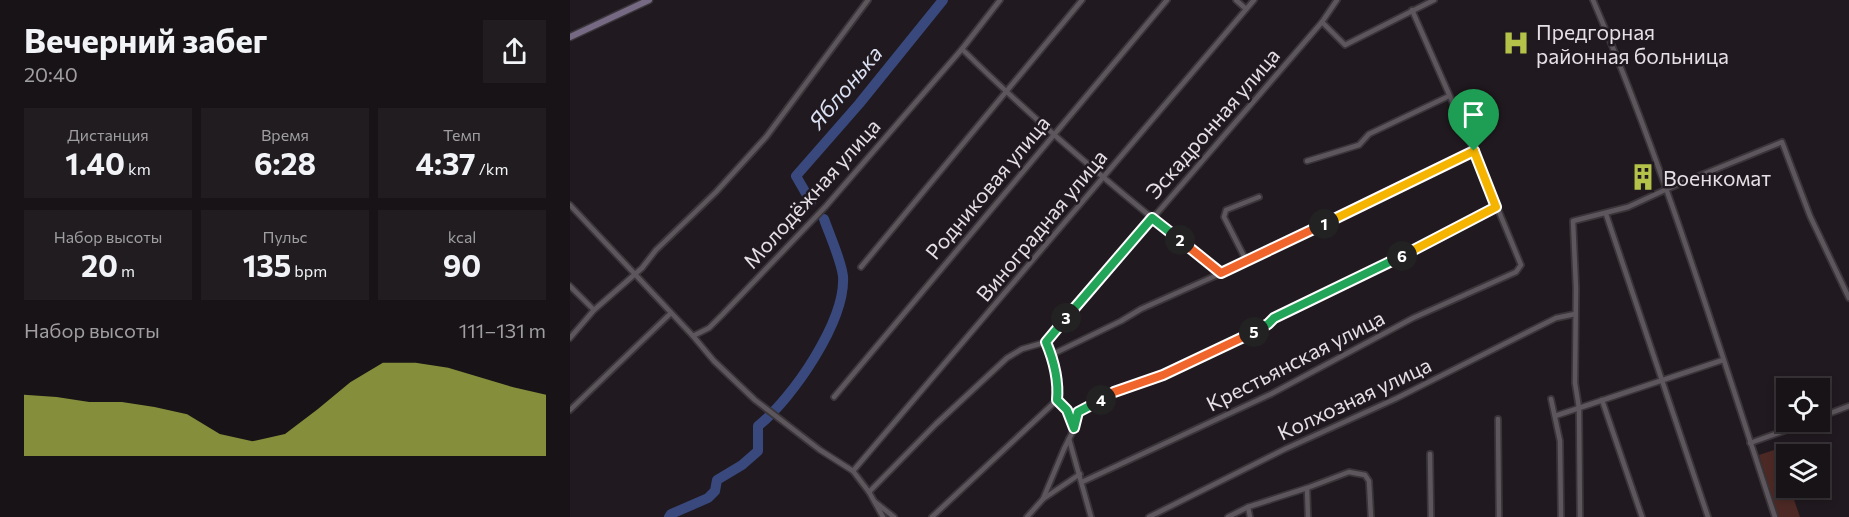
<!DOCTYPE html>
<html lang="ru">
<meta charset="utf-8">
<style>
body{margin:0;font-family:Commissioner,sans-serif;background:#211c20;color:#f1f3f6;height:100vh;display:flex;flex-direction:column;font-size:22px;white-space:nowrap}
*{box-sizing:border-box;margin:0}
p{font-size:20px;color:#9f9ea1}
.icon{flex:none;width:33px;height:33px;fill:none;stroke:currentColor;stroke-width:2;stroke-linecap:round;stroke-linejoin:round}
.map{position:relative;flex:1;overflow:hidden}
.sheet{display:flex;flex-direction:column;background:#181317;width:570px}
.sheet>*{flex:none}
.buttons{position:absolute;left:1206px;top:378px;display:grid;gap:12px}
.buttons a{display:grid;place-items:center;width:54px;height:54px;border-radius:0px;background:#181317;box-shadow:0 3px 9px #0003,0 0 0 2px #363236;font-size:30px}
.pin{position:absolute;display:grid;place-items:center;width:51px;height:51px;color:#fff;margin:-62px -26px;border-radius:50% 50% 50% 0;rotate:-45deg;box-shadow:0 0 6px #0007}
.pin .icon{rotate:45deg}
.km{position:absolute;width:30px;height:30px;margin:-15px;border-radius:50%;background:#222;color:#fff;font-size:16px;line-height:30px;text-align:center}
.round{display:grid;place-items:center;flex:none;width:63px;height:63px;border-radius:0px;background:#211c20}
.head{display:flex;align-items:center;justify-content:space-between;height:102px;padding:0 24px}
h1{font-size:33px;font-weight:700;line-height:45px}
.figures{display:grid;grid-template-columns:repeat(3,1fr);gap:9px;height:102px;padding:6px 24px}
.figures div{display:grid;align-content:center;border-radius:0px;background:#211c20;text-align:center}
.figures b{font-size:30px;font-weight:700}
.figures small{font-size:16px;font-weight:400}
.figures p{font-size:16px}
.chart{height:168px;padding:12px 24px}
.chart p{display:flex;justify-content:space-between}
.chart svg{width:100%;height:108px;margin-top:6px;fill:#b4c24a;opacity:.7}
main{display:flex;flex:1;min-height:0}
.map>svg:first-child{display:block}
</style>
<main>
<section class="sheet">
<div class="head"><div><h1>Вечерний забег</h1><p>20:40</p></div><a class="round"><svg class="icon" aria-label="share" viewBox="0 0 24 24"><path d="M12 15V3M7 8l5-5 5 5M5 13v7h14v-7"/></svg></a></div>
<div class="figures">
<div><p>Дистанция</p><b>1.40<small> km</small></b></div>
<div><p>Время</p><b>6:28</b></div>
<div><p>Темп</p><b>4:37<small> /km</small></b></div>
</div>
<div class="figures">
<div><p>Набор высоты</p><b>20<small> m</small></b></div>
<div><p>Пульс</p><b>135<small> bpm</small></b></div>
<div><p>kcal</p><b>90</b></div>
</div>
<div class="chart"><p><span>Набор высоты</span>111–131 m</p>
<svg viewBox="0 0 160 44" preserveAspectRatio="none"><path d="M0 44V19L10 20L20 22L30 22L40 24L50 27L60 35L70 38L80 35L90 25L100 14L110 6L120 6L130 8L140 12L150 16L160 19V44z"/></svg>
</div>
</section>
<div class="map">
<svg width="1279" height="517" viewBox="0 0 1279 517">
<rect width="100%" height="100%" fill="#20191f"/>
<polygon fill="#4d2925" points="1207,449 1216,478 1216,488 1220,488 1230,517 1208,517 1189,455"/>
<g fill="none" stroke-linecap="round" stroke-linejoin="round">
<g stroke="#39497d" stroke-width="10">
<polyline points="241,202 226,176 289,104 373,0"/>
<path d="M99 517 101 514 138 498 145 491 147 480 172 465 188 451V426C222 399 276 321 273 276 271 260 260 236 254 219"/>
</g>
<defs>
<g id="minor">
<polyline points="666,0 676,9"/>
<path d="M1023 0C1095 168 1148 344 1205 517"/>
<polyline points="752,22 767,0"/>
<path d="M392 49C473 129 562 203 651 273"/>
<polyline points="737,161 789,145 799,134 879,96"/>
<polyline points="0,205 123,336 139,328 152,315 256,206 392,49 430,0"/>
<polyline points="1036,214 1138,517"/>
<polyline points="677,262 654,217 656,210 689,197"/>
<polyline points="291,267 512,0"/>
<polyline points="0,286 24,310"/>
<polyline points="123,336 144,361 185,400 250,450 283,471 299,492 313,517"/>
<polyline points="0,338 24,310 72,268 86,250 146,192 196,137 298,0"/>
<polyline points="476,342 483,359"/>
<polyline points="264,397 597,0"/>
<polyline points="981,399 990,441 991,517"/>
<polyline points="487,400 497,410 504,427"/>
<polyline points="1032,400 1072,517"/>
<polyline points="0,410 101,313"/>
<polyline points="985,416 1153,360"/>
<polyline points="1250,417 1279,406"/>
<polyline points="928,419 929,517"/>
<polyline points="499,439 521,517"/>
<polyline points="1180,443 1239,422"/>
<polyline points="860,454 861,517"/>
<polyline points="283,471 684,0"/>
<polyline points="512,482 701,394 843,318 946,272 951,265 904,151 842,10"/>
<polyline points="737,488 738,517"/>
<polyline points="299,492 366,424 437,358 452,349 476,342 752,22 775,45 864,0"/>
<polyline points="473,499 510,474"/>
<polyline points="305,502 324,517"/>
<polyline points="678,507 680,517"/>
<polyline points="362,517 487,400 488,384 483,359 485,353 551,321 571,309 681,260 904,151"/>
<polyline points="457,517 473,499 494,449 503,431 508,412 544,392 582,380 682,334 697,324 703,318 792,277 926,207"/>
<polyline points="579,517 715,449 827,398 986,318 1005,314"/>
<polyline points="658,517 678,507 737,488 779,472 795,475 799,481 801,517"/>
<polyline points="1010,517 1009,408 1005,383 1006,288 1003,221 1058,207 1097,189 1212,142 1240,216 1279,298"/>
</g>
<polyline id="secondary" points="0,37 79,0"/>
</defs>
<use href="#minor" stroke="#393539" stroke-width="8"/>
<use href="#secondary" stroke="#393539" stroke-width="9"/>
<use href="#minor" stroke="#5e565d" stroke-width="4.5"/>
<use href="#secondary" stroke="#756983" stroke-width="6"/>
</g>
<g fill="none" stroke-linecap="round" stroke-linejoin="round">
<defs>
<polyline id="split-1" points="754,224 904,151"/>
<polyline id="split-2" points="610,240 651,273 754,224"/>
<polyline id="split-3" points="496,318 582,218 610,240"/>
<path id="split-4" d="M496 318 476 342C484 361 489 379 487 400L497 410 504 428 508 412 531 400"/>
<polyline id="split-5" points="531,400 544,392 593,375 684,332"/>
<polyline id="split-6" points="684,332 698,324 704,318 832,256"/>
<polyline id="split-7" points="832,256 926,207 904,151"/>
</defs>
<use href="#split-1" stroke="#fff" stroke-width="12"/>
<use href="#split-2" stroke="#fff" stroke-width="12"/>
<use href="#split-3" stroke="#fff" stroke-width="12"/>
<use href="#split-4" stroke="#fff" stroke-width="12"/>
<use href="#split-5" stroke="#fff" stroke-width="12"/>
<use href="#split-6" stroke="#fff" stroke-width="12"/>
<use href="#split-7" stroke="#fff" stroke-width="12"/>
<use href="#split-1" stroke="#f5b400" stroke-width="8"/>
<use href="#split-2" stroke="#f0652b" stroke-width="8"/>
<use href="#split-3" stroke="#22a559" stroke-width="8"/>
<use href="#split-4" stroke="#22a559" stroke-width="8"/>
<use href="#split-5" stroke="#f0652b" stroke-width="8"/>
<use href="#split-6" stroke="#22a559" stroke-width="8"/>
<use href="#split-7" stroke="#f5b400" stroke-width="8"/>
</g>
<defs>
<symbol id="hospital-bare" viewBox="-9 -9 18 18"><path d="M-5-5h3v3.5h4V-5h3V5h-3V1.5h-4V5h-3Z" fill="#b4c24a" stroke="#20191f" stroke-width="2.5" paint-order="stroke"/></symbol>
<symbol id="building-bare" viewBox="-9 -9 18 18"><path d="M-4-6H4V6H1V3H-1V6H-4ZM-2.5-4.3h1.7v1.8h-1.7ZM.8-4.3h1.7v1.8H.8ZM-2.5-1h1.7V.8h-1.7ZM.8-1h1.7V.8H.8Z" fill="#b4c24a" stroke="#20191f" stroke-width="2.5" paint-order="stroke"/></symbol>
</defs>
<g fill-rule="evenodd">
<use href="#hospital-bare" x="927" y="24" width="38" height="38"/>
<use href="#building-bare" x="1054" y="158" width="38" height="38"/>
</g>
<g text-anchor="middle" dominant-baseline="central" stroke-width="5" stroke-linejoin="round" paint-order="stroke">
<g font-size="21" fill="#e5e0e5" stroke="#20191f" text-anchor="start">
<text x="966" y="31">Предгорная<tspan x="966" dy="24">районная больница</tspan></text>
<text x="1093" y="177">Военкомат</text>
</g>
<g font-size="21" fill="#e5e0e5" stroke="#20191f">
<text transform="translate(642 123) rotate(-49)">Эскадронная улица</text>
<text transform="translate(417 187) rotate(-50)">Родниковая улица</text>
<text transform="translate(241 193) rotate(-48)">Молодёжная улица</text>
<text transform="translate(471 225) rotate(-50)">Виноградная улица</text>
<text transform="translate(725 360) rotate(-27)">Крестьянская улица</text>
<text transform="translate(784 398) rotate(-25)">Колхозная улица</text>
</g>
<g font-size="22" font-style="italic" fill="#dbe1f2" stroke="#20191f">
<text transform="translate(275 87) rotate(-50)">Яблонька</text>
</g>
</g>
</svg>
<div class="buttons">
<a><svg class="icon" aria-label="locate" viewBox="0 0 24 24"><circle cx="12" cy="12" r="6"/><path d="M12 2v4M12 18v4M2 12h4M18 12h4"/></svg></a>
<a><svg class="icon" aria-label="layers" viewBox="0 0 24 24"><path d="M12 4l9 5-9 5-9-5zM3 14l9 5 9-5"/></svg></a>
</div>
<div class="pin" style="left:904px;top:151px;background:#1e9e55"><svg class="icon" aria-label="arrive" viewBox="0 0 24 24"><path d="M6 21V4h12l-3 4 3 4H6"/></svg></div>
<b class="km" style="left:754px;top:224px">1</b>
<b class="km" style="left:610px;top:240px">2</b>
<b class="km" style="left:496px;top:318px">3</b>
<b class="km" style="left:531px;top:400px">4</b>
<b class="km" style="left:684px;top:332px">5</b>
<b class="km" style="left:832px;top:256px">6</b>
</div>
</main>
